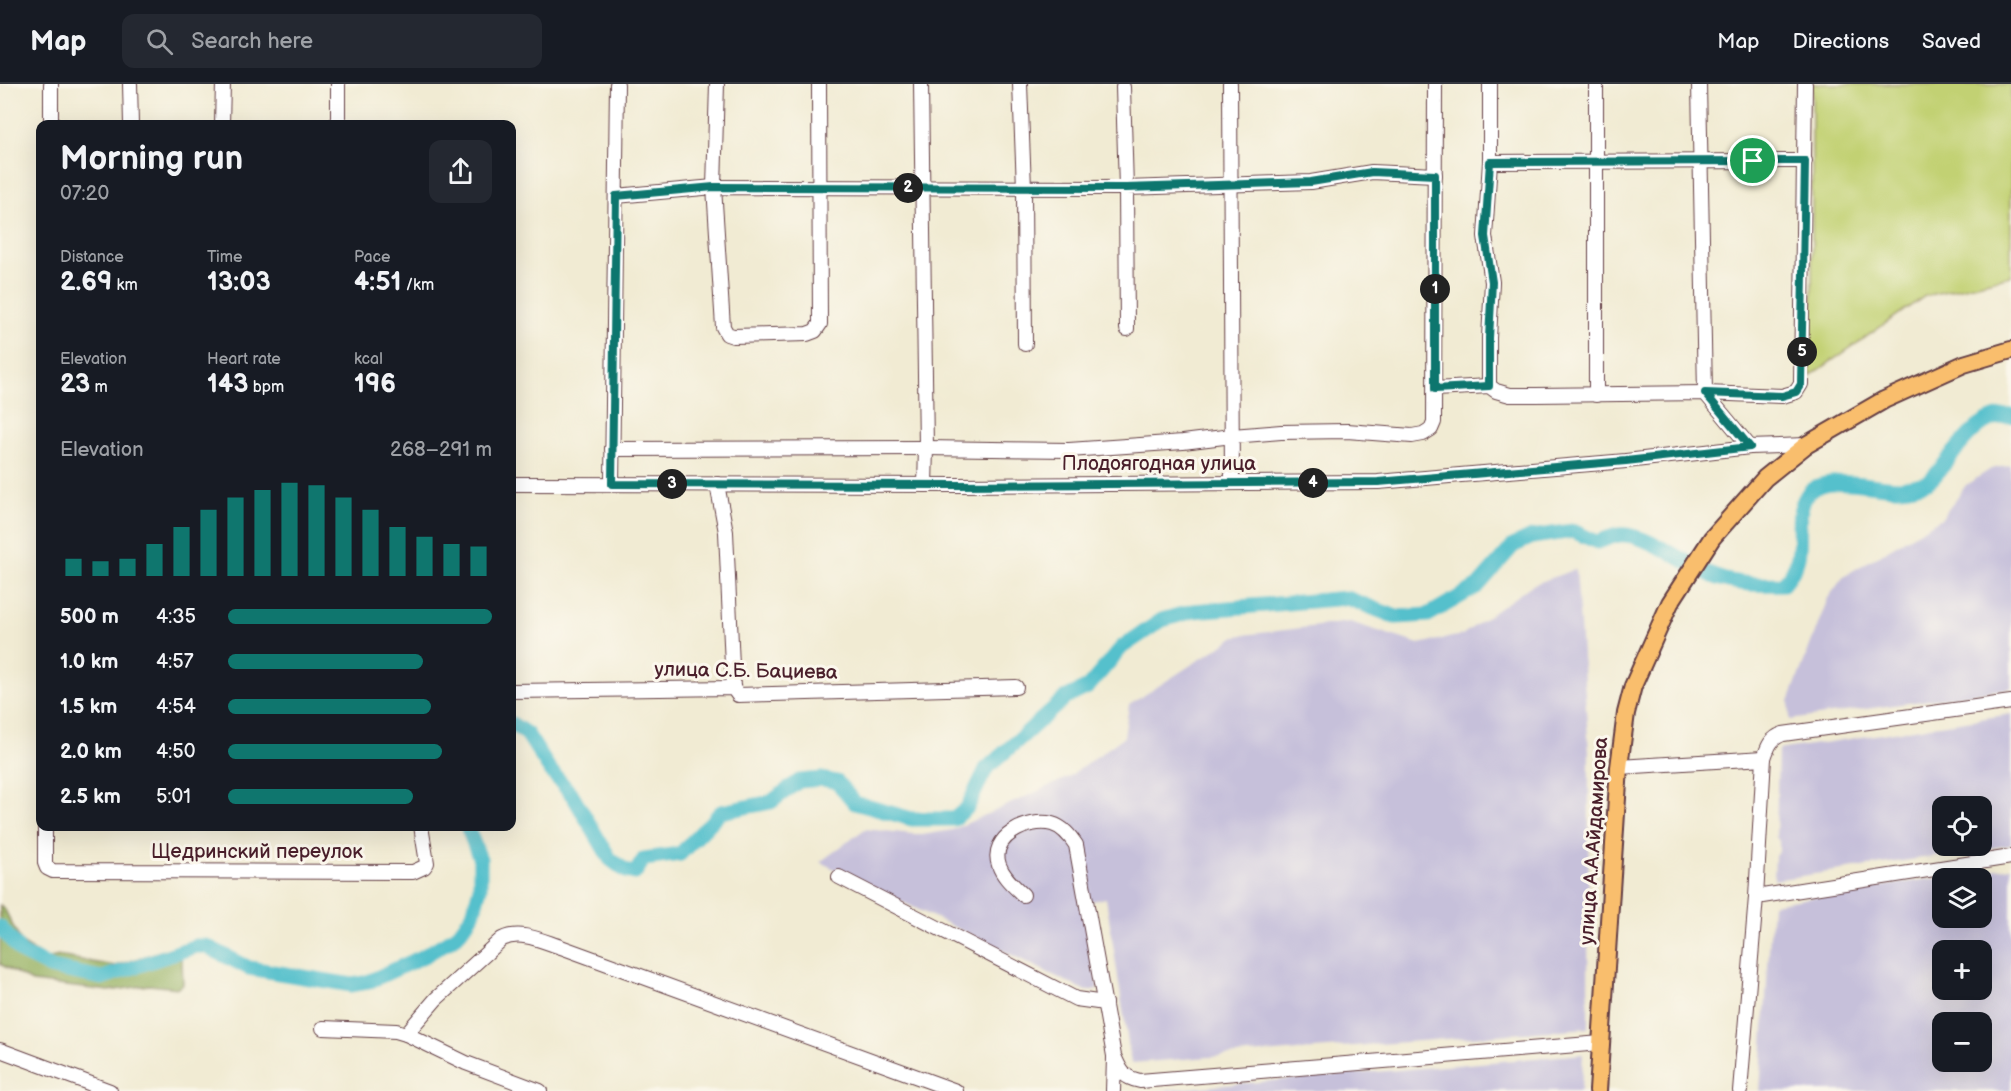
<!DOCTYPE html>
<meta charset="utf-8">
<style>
body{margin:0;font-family:"Balsamiq Sans",sans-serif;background:#242831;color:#f1f3f6;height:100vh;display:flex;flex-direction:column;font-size:22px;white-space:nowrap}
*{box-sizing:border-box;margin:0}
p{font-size:20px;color:#9ea1a6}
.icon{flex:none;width:33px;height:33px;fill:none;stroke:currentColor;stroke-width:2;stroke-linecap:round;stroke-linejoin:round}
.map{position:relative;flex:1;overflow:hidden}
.sheet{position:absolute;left:36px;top:36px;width:480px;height:711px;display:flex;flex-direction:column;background:#171b24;border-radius:12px;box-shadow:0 6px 24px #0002}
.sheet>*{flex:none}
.controls{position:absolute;left:1932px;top:712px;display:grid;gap:12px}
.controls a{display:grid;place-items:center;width:60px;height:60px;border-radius:12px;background:#171b24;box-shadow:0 6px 24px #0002;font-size:30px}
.pin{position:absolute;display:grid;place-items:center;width:51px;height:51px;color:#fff;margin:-26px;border:3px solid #fff;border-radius:50%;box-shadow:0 2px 6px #0007}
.km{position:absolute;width:30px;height:30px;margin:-15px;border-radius:50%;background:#222;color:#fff;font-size:16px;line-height:30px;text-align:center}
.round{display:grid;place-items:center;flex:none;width:63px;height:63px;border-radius:12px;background:#242831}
.headline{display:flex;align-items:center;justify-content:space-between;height:102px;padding:0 24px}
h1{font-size:33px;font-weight:700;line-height:45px}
.figures{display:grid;grid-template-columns:repeat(3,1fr);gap:9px;height:102px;padding:6px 24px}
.figures div{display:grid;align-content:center}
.figures b{font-size:26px;font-weight:700}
.figures small{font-size:16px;font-weight:400}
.figures p{font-size:16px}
.chart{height:168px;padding:12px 24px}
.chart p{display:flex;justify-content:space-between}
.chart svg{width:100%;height:108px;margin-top:6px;stroke:#0f766e;stroke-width:6}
ul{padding:0 24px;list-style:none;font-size:20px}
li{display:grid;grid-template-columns:96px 72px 1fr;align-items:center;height:45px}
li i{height:15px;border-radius:8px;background:#0f766e}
header{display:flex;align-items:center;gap:36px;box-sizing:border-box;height:84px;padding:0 30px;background:#171b24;border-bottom:2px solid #363941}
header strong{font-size:28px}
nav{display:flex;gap:33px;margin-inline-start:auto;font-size:21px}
.search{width:420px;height:54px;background:#242831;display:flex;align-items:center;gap:15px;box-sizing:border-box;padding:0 21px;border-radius:12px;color:#9ea1a6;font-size:22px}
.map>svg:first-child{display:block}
</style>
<header>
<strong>Map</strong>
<div class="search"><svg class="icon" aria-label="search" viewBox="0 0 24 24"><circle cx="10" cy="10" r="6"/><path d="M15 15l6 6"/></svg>Search here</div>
<nav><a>Map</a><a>Directions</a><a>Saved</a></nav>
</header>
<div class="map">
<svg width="2011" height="1007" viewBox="0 0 2011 1007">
<rect width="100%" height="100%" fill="#fbf7ec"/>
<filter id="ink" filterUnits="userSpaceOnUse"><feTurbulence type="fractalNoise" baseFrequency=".0167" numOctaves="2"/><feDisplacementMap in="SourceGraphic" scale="12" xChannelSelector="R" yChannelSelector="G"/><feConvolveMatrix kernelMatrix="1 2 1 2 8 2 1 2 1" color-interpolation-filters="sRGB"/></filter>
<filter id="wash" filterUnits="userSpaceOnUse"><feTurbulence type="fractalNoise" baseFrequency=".008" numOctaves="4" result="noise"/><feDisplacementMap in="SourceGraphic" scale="24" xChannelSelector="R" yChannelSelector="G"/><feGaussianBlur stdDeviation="1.35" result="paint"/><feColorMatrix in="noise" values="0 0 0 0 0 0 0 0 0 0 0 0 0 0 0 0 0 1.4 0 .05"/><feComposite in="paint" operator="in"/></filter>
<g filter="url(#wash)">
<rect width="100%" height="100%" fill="#f1ebd3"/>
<g fill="#c6c0da" fill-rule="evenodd">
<polygon points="2011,381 2011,604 1790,636 1789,617 1828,514 1844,492 1942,434 1966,401 1991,385"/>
<polygon points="1576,485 1589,667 1588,944 1131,979 1106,814 1083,819 1098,905 1086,907 820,778 865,745 922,751 952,746 1067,694 1124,653 1129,621 1236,552 1350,538 1419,560 1462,551 1532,501"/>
<path d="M2011 630V761L1774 796 1775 772 1779 767V757L1776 753 1778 666ZM1942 723H1982V762H1942Z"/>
<path d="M2011 783V1007H1760L1772 820 1902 799ZM1942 795H1982V834H1942ZM1942 867H1982V906H1942ZM1942 939H1982V978H1942Z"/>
<polygon points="1583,970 1581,1007 1156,1007"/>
</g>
<polygon fill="#c2d173" stroke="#86784f" stroke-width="1.5" points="1812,0 2011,0 2011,192 1925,212 1810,292 1812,214"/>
<polygon fill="#99b365" stroke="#726948" stroke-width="1.5" points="0,821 5,826 21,858 46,875 59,872 115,882 170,864 182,877 183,900 178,904 149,901 109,907 32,898 0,880"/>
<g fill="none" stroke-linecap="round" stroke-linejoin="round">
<g stroke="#54c0cc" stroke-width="15">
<path d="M512 640 527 650 550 686 573 712 610 775 626 787 635 789 644 775 680 770 721 728 771 718 799 697 822 695 837 698 855 719 912 735H954L967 724 986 685 1065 614 1088 603 1122 563 1162 536 1193 527 1347 514 1396 533 1428 531 1478 502 1513 462 1532 453 1573 447 1597 458C1604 456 1612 452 1619 451 1644 448 1690 482 1713 492 1734 501 1761 501 1783 500 1814 467 1788 439 1807 411 1821 388 1875 404 1898 404 1907 404 1917 401 1925 399 1932 397 1937 389 1941 384 1960 363 1979 329 2011 332"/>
<polyline points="0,843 22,869 52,884 102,894 196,862 206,862 249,884 352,901 368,898 424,872 457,852 473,830 480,804 480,775 467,742"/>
</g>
</g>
</g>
<g filter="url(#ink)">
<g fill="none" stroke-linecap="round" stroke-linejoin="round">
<defs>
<g id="minor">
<polyline points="130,0 131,40"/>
<polyline points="717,0 714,103 723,243 727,250 733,252 807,250 815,247 820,240 819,0"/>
<polyline points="921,0 926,364 925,401"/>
<polyline points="1020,0 1024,104 1025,260"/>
<polyline points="1230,0 1232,399"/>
<polyline points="1596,0 1596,311"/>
<polyline points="1699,0 1705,309 1750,363"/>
<polyline points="51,40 51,0"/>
<polyline points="222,40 223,0"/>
<polyline points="338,40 338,0"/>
<polyline points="1490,78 1805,77"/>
<polyline points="616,112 714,103 1126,104 1123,3"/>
<polyline points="1127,245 1126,104 1311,98 1372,88 1435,91"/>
<polyline points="1489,302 1489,254 1492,198 1485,152 1490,78 1490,0"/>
<polyline points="1435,305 1489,302 1496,307 1510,311 1536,311 1705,309 1782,312 1796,308 1801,300 1805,0"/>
<polyline points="612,365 926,364 1069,366 1183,358 1232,352 1281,348 1347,347 1412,352 1423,350 1431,345 1434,338 1435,0"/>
<polyline points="512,400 958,401 1378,398 1626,377 1750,363 1806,361"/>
<polyline points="612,400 617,0"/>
<polyline points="717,400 726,448 733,604"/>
<polyline points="512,607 733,604 738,611 1016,603"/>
<path d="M1764 674C1768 662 1771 654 1783 650L2011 618"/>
<polyline points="1619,683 1764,674 1756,813 1740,1007"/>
<polyline points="45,742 45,779 47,784 53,787 413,788 424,783 427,779 421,742"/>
<polyline points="839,793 1076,915 1105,919"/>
<path d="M1023 811C1014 802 1003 793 999 781 989 753 1028 734 1052 740 1063 743 1070 752 1076 761L1114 972C1121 987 1122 993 1140 997L1601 959"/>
<polyline points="1756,813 2011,773"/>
<polyline points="323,944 396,947 406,950 466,979 540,1007"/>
<path d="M406 950 436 915 502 855C521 846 542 857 561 863L956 1007"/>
<polyline points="0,966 110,1007"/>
<polyline points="1113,1007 1114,974"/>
</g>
<polyline id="major" points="1598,1007 1619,683 1626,629 1633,602 1670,519 1712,454 1765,394 1806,361 1884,316 1964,280 2011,266"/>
</defs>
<use href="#minor" stroke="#633e44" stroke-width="16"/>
<use href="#major" stroke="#633e44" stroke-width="20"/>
<use href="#minor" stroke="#fff" stroke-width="14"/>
<use href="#major" stroke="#f9be6d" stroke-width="16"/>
</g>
</g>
<g fill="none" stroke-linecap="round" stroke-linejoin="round" filter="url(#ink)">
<defs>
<polygon id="route" points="1753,77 1805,77 1801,300 1796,308 1782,312 1705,309 1750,363 1626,377 1378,398 958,401 612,400 616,112 714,103 1126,104 1311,98 1372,88 1435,91 1435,305 1489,302 1489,254 1492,198 1485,152 1490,78"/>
</defs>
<use href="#route" stroke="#fff" stroke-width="12"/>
<use href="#route" stroke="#0f766e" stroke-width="8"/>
</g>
<g text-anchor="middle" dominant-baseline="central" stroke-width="6" stroke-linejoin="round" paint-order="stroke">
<g font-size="20" fill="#4a1f2b" stroke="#fbf7ec">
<text x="1159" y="380">Плодоягодная улица</text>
<text transform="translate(746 587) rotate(1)">улица С.Б. Бациева</text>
<text transform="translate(1594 757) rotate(-86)">улица А.А.Айдамирова</text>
<text x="257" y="768">Щедринский переулок</text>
</g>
</g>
</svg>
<div class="controls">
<a><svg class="icon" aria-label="locate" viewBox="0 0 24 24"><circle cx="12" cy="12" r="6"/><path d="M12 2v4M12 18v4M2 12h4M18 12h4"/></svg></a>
<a><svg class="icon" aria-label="layers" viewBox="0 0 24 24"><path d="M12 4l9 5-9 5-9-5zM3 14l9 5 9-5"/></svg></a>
<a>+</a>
<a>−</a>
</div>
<div class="pin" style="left:1753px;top:77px;background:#1e9e55"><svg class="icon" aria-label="arrive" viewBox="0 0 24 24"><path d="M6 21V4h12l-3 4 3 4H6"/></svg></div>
<b class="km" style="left:1435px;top:205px">1</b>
<b class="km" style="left:908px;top:104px">2</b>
<b class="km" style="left:672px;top:400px">3</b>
<b class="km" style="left:1313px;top:399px">4</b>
<b class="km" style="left:1802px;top:268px">5</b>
<section class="sheet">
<div class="headline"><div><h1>Morning run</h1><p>07:20</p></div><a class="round"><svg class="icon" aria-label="share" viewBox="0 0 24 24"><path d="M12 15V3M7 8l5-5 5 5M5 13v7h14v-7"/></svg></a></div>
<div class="figures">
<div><p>Distance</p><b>2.69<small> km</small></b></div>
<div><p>Time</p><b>13:03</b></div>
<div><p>Pace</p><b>4:51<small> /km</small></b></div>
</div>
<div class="figures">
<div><p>Elevation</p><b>23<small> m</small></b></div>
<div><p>Heart rate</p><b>143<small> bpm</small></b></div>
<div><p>kcal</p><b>196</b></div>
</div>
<div class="chart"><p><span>Elevation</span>268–291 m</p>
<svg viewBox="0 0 160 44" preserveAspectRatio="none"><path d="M5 44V37M15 44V38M25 44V37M35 44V31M45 44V24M55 44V17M65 44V12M75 44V9M85 44V6M95 44V7M105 44V12M115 44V17M125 44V24M135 44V28M145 44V31M155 44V32"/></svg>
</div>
<ul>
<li><b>500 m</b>4:35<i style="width:100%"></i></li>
<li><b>1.0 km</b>4:57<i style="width:74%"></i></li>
<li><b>1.5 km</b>4:54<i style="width:77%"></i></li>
<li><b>2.0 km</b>4:50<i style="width:81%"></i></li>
<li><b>2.5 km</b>5:01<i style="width:70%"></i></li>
</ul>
</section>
</div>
